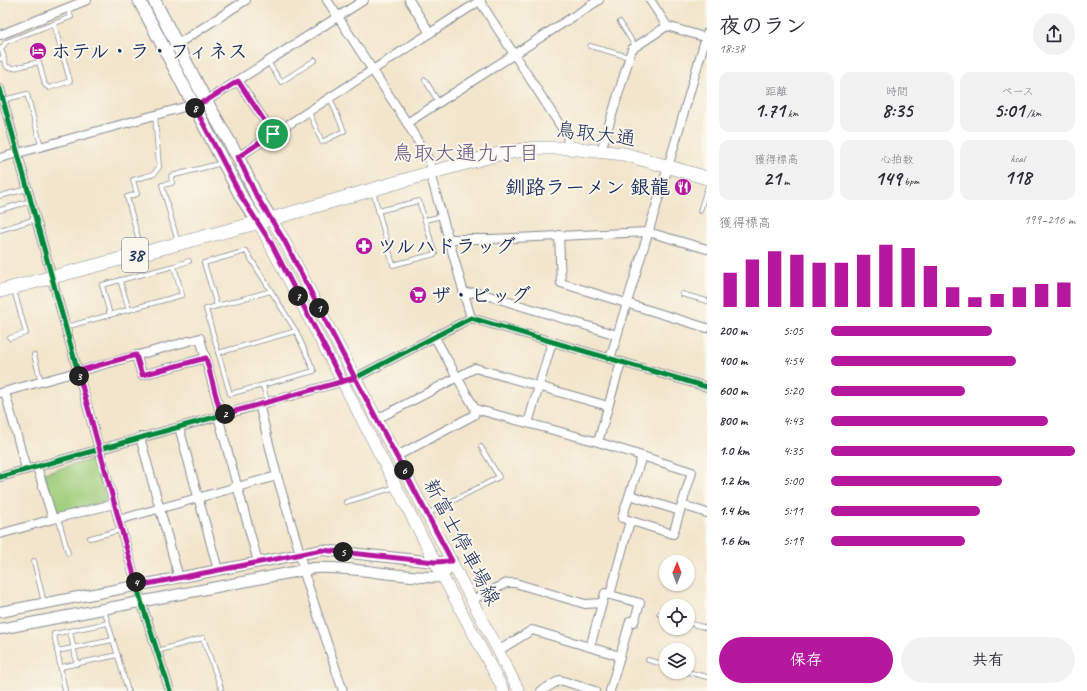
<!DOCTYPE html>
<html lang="ja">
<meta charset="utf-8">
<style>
body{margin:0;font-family:Caveat,"Klee One",sans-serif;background:#f2f2f3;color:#2b2b33;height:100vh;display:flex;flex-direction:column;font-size:15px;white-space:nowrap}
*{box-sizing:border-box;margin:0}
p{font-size:13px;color:#7c7c81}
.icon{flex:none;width:22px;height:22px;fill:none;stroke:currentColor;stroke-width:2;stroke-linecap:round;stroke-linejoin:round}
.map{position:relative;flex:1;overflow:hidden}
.side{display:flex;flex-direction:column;background:#fff;width:380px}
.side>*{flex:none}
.needle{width:26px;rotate:1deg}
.controls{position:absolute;left:659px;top:555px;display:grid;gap:8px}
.controls a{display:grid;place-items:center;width:36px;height:36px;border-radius:50%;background:#fff;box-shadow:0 1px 3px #0004;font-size:20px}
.pin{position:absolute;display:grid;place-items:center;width:34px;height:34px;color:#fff;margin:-17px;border:2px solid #fff;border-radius:50%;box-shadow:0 1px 4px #0007}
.km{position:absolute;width:20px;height:20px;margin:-10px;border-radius:50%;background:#222;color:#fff;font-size:11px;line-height:20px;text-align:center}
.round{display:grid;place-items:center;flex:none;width:42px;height:42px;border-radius:21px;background:#f2f2f3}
.overview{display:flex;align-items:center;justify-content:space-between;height:68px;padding:0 12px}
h1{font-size:22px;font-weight:700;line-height:30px}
.stats{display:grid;grid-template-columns:repeat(3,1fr);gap:6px;height:68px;padding:4px 12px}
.stats div{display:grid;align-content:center;border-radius:10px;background:#f2f2f3;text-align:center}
.stats b{font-size:20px;font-weight:700}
.stats small{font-size:11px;font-weight:400}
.stats p{font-size:11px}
.chart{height:112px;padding:8px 12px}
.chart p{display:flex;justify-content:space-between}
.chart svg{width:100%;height:72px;margin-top:4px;stroke:#b5179e;stroke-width:6}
.primary-button{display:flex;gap:8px;margin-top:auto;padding:8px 12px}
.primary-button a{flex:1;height:46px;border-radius:24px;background:#b5179e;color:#fff;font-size:16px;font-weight:700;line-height:46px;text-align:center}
.primary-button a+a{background:#f2f2f3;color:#2b2b33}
ul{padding:0 12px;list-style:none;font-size:13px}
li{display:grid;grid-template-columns:64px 48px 1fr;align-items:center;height:30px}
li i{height:10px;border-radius:5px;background:#b5179e}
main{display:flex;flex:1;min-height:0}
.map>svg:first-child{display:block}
</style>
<main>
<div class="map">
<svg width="707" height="691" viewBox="0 0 707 691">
<rect width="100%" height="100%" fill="#fbf7ec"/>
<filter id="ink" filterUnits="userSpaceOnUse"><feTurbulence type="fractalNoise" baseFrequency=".025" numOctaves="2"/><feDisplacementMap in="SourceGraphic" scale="8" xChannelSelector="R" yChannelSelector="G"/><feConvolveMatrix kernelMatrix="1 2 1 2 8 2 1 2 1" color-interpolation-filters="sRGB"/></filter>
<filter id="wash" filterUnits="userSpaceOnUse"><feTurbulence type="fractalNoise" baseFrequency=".012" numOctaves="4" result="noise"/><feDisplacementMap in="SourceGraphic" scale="16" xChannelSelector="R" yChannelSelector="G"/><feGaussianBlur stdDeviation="0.9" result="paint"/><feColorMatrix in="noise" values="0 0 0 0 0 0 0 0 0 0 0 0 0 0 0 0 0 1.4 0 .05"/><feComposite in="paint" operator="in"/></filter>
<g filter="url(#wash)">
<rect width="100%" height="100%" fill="#f2e5cb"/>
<polygon fill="#9fce7c" stroke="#5d7e6d" points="94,459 106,501 56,515 44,473"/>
</g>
<g filter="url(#ink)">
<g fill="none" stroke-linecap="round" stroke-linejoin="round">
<defs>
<g id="service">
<polyline points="620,22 635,46"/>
<polyline points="590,46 629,57"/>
<polyline points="3,58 7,67 14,68 39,62 45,85 49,88 70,81 54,24"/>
<polyline points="0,59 4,57 1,49 6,42 71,17 68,8"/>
<polyline points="268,62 281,82 315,60"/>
<polyline points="425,80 439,103"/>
<polyline points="3,100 27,94 41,146"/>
<polyline points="309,112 322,142 344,131 330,98"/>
<polyline points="373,191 393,265 435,254 419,201 378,211"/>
<polyline points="0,196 27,189"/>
<polyline points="0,210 31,201"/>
<polyline points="700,211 707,188"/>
<polyline points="425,220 442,216"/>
<polyline points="0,230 36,219"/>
<polyline points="178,243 162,185 172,183 171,176 222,163"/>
<polyline points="142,252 127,197 137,194 133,180 154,174 159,167 155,115"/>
<polyline points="120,280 129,310"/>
<polyline points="271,291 206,309 230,394 314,371 296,331"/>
<polyline points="682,294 707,301"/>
<polyline points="217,306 204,263 246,251 296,331 218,353"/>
<polyline points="110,315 102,285 174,266"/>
<polyline points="66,327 182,295 174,266 189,261"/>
<polyline points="10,338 26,333 14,290"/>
<polyline points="34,355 41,382"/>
<polyline points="263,385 267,402"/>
<polyline points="346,502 396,487"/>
<polyline points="427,514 499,477 481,447"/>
<polyline points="58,517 68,553"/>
<polyline points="90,538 121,530"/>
<polyline points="34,561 44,603"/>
<polyline points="104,609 128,691"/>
<polyline points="659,614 666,616"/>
<polyline points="688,623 707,628"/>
<polyline points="70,631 77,664"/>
<polyline points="57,651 113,640"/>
<polyline points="157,651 203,638 221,688"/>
<polyline points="648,660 666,665"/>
<polyline points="61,667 118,655"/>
<polyline points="688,672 707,677"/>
<polyline points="65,691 54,634 108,623"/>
</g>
<g id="minor">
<polyline points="327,0 407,123 429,160 433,172"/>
<polyline points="409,0 430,33"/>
<polyline points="479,0 567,136 569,148"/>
<polyline points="650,0 667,26 707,38"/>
<polyline points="0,35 87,0"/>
<polyline points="173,47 246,0"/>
<polyline points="238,81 273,134"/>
<polyline points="0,89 141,601 170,691"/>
<polyline points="407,123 599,0"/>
<polyline points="601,151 632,49 667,26"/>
<polyline points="238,157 481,0"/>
<polyline points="0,158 206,101 364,0"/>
<polyline points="430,173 471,318"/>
<polyline points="559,235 561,283 707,328"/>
<polyline points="448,239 492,239 648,232 707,249"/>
<polyline points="463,294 476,292 617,335"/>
<polyline points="434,336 475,409"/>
<polyline points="136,355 142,375 206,358"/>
<polyline points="610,359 668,167 707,33"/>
<polyline points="5,392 26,469"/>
<polyline points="0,393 200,338 221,415"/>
<polyline points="259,404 277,476 300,553 303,570 343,691"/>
<polyline points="218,416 258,562"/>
<polyline points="377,419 475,368 608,406"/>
<polyline points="528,423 552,342"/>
<polyline points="179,427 218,570"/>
<polyline points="140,437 179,578"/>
<polyline points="598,442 621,362"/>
<polyline points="397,456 474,415 475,409 598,442 692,472 673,534 622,518 642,456"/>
<polyline points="37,467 53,519"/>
<polyline points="0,477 355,378 471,318 707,387"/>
<polyline points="630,495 680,511"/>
<polyline points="682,505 707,513"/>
<polyline points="118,520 277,476"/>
<polyline points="0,534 53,519 114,504"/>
<polyline points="472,600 507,583 515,583 585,604 602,603"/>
<polyline points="590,647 605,593 610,595"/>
<polyline points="498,651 532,630 620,656"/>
<polyline points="541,691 560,680 595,691"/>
<polyline points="610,691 630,621 634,622 640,603 610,595 630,521"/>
</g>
<g id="tertiary">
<polyline points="0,612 322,550 435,562 452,561"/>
<path d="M0 629 314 568C357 566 400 579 443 577L452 561"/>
</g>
<g id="secondary">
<path d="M271 219 284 240C361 391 441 540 519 691"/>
<polyline points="258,222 342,381 435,562 504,691"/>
</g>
<g id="primary">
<polyline points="139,0 242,198 258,222"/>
<polyline points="154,0 206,101 238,157 256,195 271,219"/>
</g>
<polyline id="trunk" points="0,291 271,219 433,172 499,154 535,148 569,148 624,154 707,178"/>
</defs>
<use href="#service" stroke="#868a94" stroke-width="5.5"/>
<use href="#minor" stroke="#868a94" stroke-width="10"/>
<use href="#tertiary" stroke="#868a94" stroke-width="12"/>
<use href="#secondary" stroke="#868a94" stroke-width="12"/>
<use href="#primary" stroke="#868a94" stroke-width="14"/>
<use href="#trunk" stroke="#868a94" stroke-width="14"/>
<use href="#service" stroke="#fff" stroke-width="4"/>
<use href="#minor" stroke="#fff" stroke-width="8"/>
<use href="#tertiary" stroke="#fff" stroke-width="10"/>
<use href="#secondary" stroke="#fff" stroke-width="11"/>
<use href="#primary" stroke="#fff" stroke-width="12"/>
<use href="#trunk" stroke="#fff" stroke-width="13"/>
<defs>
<g id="cycleway">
<polyline points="0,89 141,601 170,691"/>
<polyline points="0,477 355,378 471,318 707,387"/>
</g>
</defs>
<use href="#cycleway" stroke="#fbf7ec" stroke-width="8"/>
<use href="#cycleway" stroke="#00873e" stroke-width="5"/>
</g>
</g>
<g fill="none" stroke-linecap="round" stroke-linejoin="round" filter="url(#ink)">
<defs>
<polyline id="route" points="273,134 238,157 256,195 284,240 355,378 221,415 206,358 142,375 136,355 78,371 137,586 322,550 435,562 452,561 355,378 342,381 271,243 242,198 193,104 206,101 238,81 273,134"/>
</defs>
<use href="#route" stroke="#fff" stroke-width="8"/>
<use href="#route" stroke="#b5179e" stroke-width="5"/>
</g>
<defs>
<symbol id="hotel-disc" viewBox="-11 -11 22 22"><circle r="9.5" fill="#b5179e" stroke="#fbf7ec"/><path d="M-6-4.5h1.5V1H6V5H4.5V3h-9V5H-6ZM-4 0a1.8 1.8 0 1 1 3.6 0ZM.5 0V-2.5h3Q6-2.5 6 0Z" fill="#fff"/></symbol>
<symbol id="restaurant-disc" viewBox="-11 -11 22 22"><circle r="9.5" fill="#b5179e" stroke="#fbf7ec"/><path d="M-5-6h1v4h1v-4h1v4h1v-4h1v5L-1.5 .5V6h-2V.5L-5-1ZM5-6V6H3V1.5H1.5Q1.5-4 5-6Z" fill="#fff"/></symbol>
<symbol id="pharmacy-disc" viewBox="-11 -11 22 22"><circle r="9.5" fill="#b5179e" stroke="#fbf7ec"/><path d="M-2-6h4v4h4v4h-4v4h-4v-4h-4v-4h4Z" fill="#fff"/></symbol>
<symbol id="supermarket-disc" viewBox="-11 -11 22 22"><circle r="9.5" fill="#b5179e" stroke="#fbf7ec"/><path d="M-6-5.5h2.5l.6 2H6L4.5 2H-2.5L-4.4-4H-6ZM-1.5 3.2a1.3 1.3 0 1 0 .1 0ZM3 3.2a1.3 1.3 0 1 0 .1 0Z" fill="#fff"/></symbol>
</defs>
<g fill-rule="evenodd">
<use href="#hotel-disc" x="28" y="41" width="20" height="20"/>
<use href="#restaurant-disc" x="673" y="177" width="20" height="20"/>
<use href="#pharmacy-disc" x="354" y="236" width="20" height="20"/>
<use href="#supermarket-disc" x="408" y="285" width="20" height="20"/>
</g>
<g text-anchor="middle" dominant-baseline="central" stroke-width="4" stroke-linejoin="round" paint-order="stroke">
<rect fill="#fbf7ec" stroke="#5e6b89" stroke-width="1" x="122" y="238" width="26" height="34" rx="3"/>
<g font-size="19" font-weight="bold" fill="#1b2f5e">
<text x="135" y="255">38</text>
</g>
<g font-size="20" font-weight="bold" fill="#1b2f5e" stroke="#fbf7ec" text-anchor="start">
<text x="51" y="51">ホテル・ラ・フィネス</text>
<text x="670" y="187" text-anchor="end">釧路ラーメン 銀龍</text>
<text x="377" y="246">ツルハドラッグ</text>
<text x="431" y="295">ザ・ビッグ</text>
</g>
<g font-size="20" fill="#1b2f5e" stroke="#fbf7ec">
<text transform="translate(596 134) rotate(7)">鳥取大通</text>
<text transform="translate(462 542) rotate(62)">新富士停車場線</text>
</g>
<g font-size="21" fill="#685982" stroke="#fbf7ec">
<text x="466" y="153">鳥取大通九丁目</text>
</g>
</g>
</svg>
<div class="controls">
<a><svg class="needle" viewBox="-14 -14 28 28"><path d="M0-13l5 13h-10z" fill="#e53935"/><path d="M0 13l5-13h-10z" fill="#7c7c81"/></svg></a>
<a><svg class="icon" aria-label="locate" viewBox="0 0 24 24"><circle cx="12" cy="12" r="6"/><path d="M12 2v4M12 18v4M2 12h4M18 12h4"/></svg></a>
<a><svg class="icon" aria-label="layers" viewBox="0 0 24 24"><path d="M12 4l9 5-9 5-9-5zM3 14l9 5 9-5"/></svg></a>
</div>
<div class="pin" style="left:273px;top:134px;background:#1e9e55"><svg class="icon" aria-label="arrive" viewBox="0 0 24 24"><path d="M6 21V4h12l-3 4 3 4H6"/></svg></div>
<b class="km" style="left:319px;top:308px">1</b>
<b class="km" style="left:225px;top:414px">2</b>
<b class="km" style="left:79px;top:376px">3</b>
<b class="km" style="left:136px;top:582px">4</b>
<b class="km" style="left:343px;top:552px">5</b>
<b class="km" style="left:404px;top:470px">6</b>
<b class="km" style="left:298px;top:296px">7</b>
<b class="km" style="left:195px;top:108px">8</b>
</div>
<section class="side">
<div class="overview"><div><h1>夜のラン</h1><p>18:38</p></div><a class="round"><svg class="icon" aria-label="share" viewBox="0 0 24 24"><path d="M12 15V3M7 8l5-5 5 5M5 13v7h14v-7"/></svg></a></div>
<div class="stats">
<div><p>距離</p><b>1.71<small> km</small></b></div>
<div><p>時間</p><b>8:35</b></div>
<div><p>ペース</p><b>5:01<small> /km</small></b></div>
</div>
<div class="stats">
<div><p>獲得標高</p><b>21<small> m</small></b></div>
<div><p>心拍数</p><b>149<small> bpm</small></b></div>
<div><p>kcal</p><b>118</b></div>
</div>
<div class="chart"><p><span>獲得標高</span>199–216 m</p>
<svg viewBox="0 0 160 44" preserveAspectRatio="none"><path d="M5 44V23M15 44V15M25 44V10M35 44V12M45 44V17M55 44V17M65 44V12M75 44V6M85 44V8M95 44V19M105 44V32M115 44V38M125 44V36M135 44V32M145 44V30M155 44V29"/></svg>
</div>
<ul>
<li><b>200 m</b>5:05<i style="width:66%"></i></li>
<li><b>400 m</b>4:54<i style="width:76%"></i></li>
<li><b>600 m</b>5:20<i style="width:55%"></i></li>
<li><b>800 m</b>4:43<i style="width:89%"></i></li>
<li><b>1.0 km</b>4:35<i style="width:100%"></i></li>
<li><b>1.2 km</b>5:00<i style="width:70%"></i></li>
<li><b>1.4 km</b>5:11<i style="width:61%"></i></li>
<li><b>1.6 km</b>5:19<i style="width:55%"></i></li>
</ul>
<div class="primary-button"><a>保存</a><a>共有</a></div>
</section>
</main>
